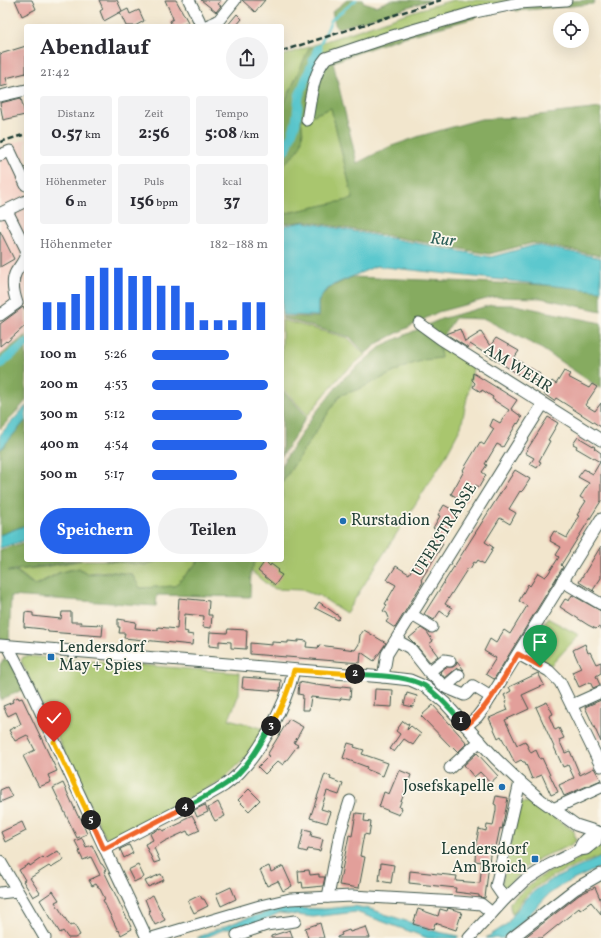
<!DOCTYPE html>
<html lang="de">
<meta charset="utf-8">
<style>
body{margin:0;font-family:Vollkorn,serif;background:#f2f2f3;color:#2b2b33;height:100vh;display:flex;flex-direction:column;font-size:15px;white-space:nowrap}
*{box-sizing:border-box;margin:0}
p{font-size:13px;color:#7c7c81}
.icon{flex:none;width:22px;height:22px;fill:none;stroke:currentColor;stroke-width:2;stroke-linecap:round;stroke-linejoin:round}
.map{position:relative;flex:1;overflow:hidden}
.panel{position:absolute;left:24px;top:24px;width:260px;height:538px;display:flex;flex-direction:column;background:#fff;border-radius:4px;box-shadow:0 4px 16px #0002}
.panel>*{flex:none}
.tools{position:absolute;left:553px;top:12px;display:grid;gap:8px}
.tools a{display:grid;place-items:center;width:36px;height:36px;border-radius:50%;background:#fff;box-shadow:0 4px 16px #0002;font-size:20px}
.pin{position:absolute;display:grid;place-items:center;width:34px;height:34px;color:#fff;margin:-41px -17px;border-radius:50% 50% 50% 0;rotate:-45deg;box-shadow:0 0 4px #0007}
.pin .icon{rotate:45deg}
.km{position:absolute;width:20px;height:20px;margin:-10px;border-radius:50%;background:#222;color:#fff;font-size:11px;line-height:20px;text-align:center}
.round{display:grid;place-items:center;flex:none;width:42px;height:42px;border-radius:21px;background:#f2f2f3}
.overview{display:flex;align-items:center;justify-content:space-between;height:68px;padding:0 16px}
h1{font-size:22px;font-weight:700;line-height:30px}
.stats{display:grid;grid-template-columns:repeat(3,1fr);gap:6px;height:68px;padding:4px 16px}
.stats div{display:grid;align-content:center;border-radius:4px;background:#f2f2f3;text-align:center}
.stats b{font-size:17px;font-weight:700}
.stats small{font-size:11px;font-weight:400}
.stats p{font-size:11px}
.chart{height:112px;padding:8px 16px}
.chart p{display:flex;justify-content:space-between}
.chart svg{width:100%;height:72px;margin-top:4px;stroke:#2563eb;stroke-width:6}
.cta{display:flex;gap:8px;margin-top:auto;padding:8px 16px}
.cta a{flex:1;height:46px;border-radius:24px;background:#2563eb;color:#fff;font-size:16px;font-weight:700;line-height:46px;text-align:center}
.cta a+a{background:#f2f2f3;color:#2b2b33}
ul{padding:0 16px;list-style:none;font-size:13px}
li{display:grid;grid-template-columns:64px 48px 1fr;align-items:center;height:30px}
li i{height:10px;border-radius:5px;background:#2563eb}
.map>svg:first-child{display:block}
</style>
<div class="map">
<svg width="601" height="938" viewBox="0 0 601 938">
<rect width="100%" height="100%" fill="#fbf7ec"/>
<filter id="ink" filterUnits="userSpaceOnUse"><feTurbulence type="fractalNoise" baseFrequency=".025" numOctaves="2"/><feDisplacementMap in="SourceGraphic" scale="8" xChannelSelector="R" yChannelSelector="G"/><feConvolveMatrix kernelMatrix="1 2 1 2 8 2 1 2 1" color-interpolation-filters="sRGB"/></filter>
<filter id="wash" filterUnits="userSpaceOnUse"><feTurbulence type="fractalNoise" baseFrequency=".012" numOctaves="4" result="noise"/><feDisplacementMap in="SourceGraphic" scale="16" xChannelSelector="R" yChannelSelector="G"/><feGaussianBlur stdDeviation="0.9" result="paint"/><feColorMatrix in="noise" values="0 0 0 0 0 0 0 0 0 0 0 0 0 0 0 0 0 1.4 0 .05"/><feComposite in="paint" operator="in"/></filter>
<g filter="url(#wash)">
<rect width="100%" height="100%" fill="#f2e6cd"/>
<polygon fill="#f7d1c6" points="26,139 26,335 0,356 0,147"/>
<g fill="#a9c66e" stroke="#648251">
<polygon points="453,0 538,0 324,58 310,47 282,109 282,56 414,11"/>
<polygon points="331,108 353,199 282,214 282,165 303,133 301,120"/>
<polygon points="282,320 348,338 365,355 340,376 308,415 282,388"/>
<polygon points="439,342 474,364 461,427 444,459 346,613 318,595 317,596 302,590 276,589 270,587 251,571 256,560 282,560 282,483 340,395 357,390 409,365 424,360 440,358"/>
<polygon points="84,560 158,560 146,564 106,560 106,561 146,565 162,560 199,560 175,586 140,588 132,574 108,571 87,573 79,568 60,572 35,585 16,570 45,567"/>
<polygon points="547,618 579,635 551,665 527,651"/>
<polygon points="27,656 240,673 239,694 229,719 265,729 253,751 222,780 114,839 105,837 21,661 23,657"/>
<path d="M532 802 574 831 576 841C564 851 546 853 533 862 522 869 516 879 506 888L501 887 520 803Z"/>
<path d="M601 845V856C570 869 530 880 514 913L512 914 510 907V902L535 880 553 870 580 858Z"/>
</g>
<g fill="#86ab61" stroke="#52744a">
<polygon points="347,0 363,0 363,2 376,6 391,0 430,0 340,28 336,27 332,12"/>
<polygon points="595,0 593,4 516,11 514,7 549,2"/>
<path d="M476 14 475 18 393 40 333 62 357 163 389 147 420 136 481 119 521 117 601 108V256L533 243 489 254 306 221 282 224V214L353 199 331 108 301 120C305 144 301 151 282 165V109L310 46 324 58Z"/>
<path d="M352 277 568 286 601 290V311L541 298 494 297 438 312 378 343 365 354 350 337 282 318V317H319C319 312 317 305 319 301 324 288 340 283 352 277Z"/>
<polygon points="491,305 515,305 601,323 601,389 542,349 485,319 455,318 439,342 441,358 424,360 409,365 357,390 340,395 282,483 282,464 313,416 343,379 383,345 441,319"/>
<polygon points="26,335 26,401 0,429 0,356"/>
<polygon points="282,390 307,416 282,456"/>
<polygon points="26,420 26,525 0,535 0,450"/>
<polygon points="26,542 26,560 81,560 45,566 8,571 8,572 16,571 35,586 61,572 79,568 87,574 109,572 132,574 140,588 175,586 200,560 256,560 251,571 250,597 157,595 156,606 11,596 9,642 0,642 0,550"/>
<polygon points="11,657 26,688 0,700 0,665 2,661"/>
</g>
<g fill="#5bc8ce" stroke="#3d8281">
<polygon points="304,222 491,257 535,245 601,258 601,291 376,266 333,285 324,292 318,302 318,316 282,315 282,226"/>
<polygon points="26,406 26,420 0,450 0,435"/>
<polygon points="26,525 26,540 0,548 0,535"/>
<polygon points="601,857 601,867 562,885 549,894 516,928 503,938 486,938 506,925 525,899 537,889 553,879"/>
<polygon points="354,906 374,910 384,914 391,916 438,932 459,936 457,938 428,938 356,912 313,917 279,913 247,928 225,929 205,938 197,938 209,932 244,919 278,909 287,908 325,909"/>
</g>
<g fill="none" stroke-linecap="round" stroke-linejoin="round">
<polyline stroke="#5bc8ce" stroke-width="2.5" points="318,49 332,19 356,0"/>
<g stroke="#5bc8ce" stroke-width="9">
<polyline points="282,153 287,148 296,122 299,96 318,49"/>
<polyline points="0,364 26,343"/>
</g>
</g>
<g id="blocks">
<g fill="#e29f9a">
<polygon points="15,0 32,0 36,9 22,16"/>
<polygon points="99,0 117,0 122,11 104,21 100,11 103,9"/>
<polygon points="165,0 176,0 188,22 181,26 172,26 170,21 173,19 172,16"/>
<polygon points="201,0 221,0 218,4 221,6 216,12"/>
<polygon points="242,0 265,0 255,12"/>
<polygon points="128,9 130,14 139,10 144,21 135,26 126,26 120,13"/>
<polygon points="237,14 242,19 236,26 227,26"/>
<polygon points="26,46 26,73 6,78 8,85 0,87 0,54"/>
<polygon points="21,98 25,115 3,120 0,103"/>
<polygon points="0,231 14,259 0,267"/>
<polygon points="23,307 26,311 26,325 7,342 6,341 0,346 0,324"/>
<polygon points="460,329 465,342 481,332 490,346 496,338 519,351 514,358 540,374 534,384 470,344 468,348 446,334"/>
<polygon points="564,371 570,374 568,377 589,388 592,384 597,387 585,405 595,411 601,403 601,427 556,398 554,401 544,394 552,381 556,384"/>
<polygon points="473,373 517,400 511,409 522,417 518,424 517,423 503,447 497,444 485,464 487,465 482,472 486,475 479,487 475,485 465,502 451,494 464,471 463,470 480,442 484,445 494,429 490,426 493,419 500,423 509,410 492,399 493,397 482,390 481,392 473,387 475,383 472,380"/>
<polygon points="548,417 558,423 548,440 550,441 539,461 541,462 537,468 530,464 534,458 525,453"/>
<polygon points="578,437 595,447 594,448 601,453 601,501 561,565 563,567 494,679 486,674 496,658 484,651 490,639 496,643 504,630 510,634 527,606 519,601 528,584 530,586 538,573 545,577 548,574 559,557 556,555 561,547 550,541 551,539 550,538 554,531 567,538 577,521 576,520 579,516 577,515 586,501 580,497 589,483 578,477 584,469 593,474 600,462 576,448 577,446 573,444"/>
<polygon points="515,470 530,479 523,490 521,492 520,491 509,509 516,513 510,524 500,518 485,542 493,547 491,550 492,551 484,564 478,560 476,563 474,562 470,569 468,568 445,604 452,608 447,616 440,611 434,620 424,614"/>
<polygon points="444,505 458,513 440,542 443,544 421,580 423,582 395,628 386,622 389,618 387,613 383,611 387,605 385,604 396,585 387,580 396,566 409,574 417,560 419,561 437,530 433,528 440,516 438,515"/>
<polygon points="601,546 601,578 593,590 595,592 579,582"/>
<polygon points="265,561 270,566 271,564 279,570 277,572 282,575 275,585 258,571"/>
<polygon points="572,595 601,611 601,629 598,627 596,629 588,625 560,607 565,599 569,601"/>
<polygon points="179,598 209,601 208,615 212,615 211,628 203,627 204,616 185,614 184,631 188,632 187,634 193,635 192,645 124,638 125,633 119,633 120,627 118,627 118,619 136,622 135,628 158,630 158,627 177,629"/>
<polygon points="319,602 340,617 338,620 315,608"/>
<polygon points="25,612 33,613 33,616 41,617 61,619 62,612 71,612 71,622 81,622 80,624 103,625 102,636 48,632 48,631 43,629 24,627"/>
<polygon points="421,628 427,632 433,641 429,644 438,656 430,662 415,644 409,638"/>
<polygon points="228,629 247,630 246,649 231,648 231,642 219,641 219,647 209,646 210,632 227,633"/>
<polygon points="364,630 386,643 374,661 361,652 360,663 250,654 250,643 272,645 272,642 288,643 288,641 298,642 298,640 307,641 306,647 318,648 319,645 355,650 359,644 360,635"/>
<polygon points="585,644 588,653 590,652 596,664 601,662 601,673 596,676 600,685 593,688 590,682 579,687 572,672 581,668 573,650"/>
<polygon points="457,661 464,670 457,668 445,678 440,672 446,667 453,667 456,665"/>
<polygon points="538,673 544,685 522,695 529,709 505,720 517,745 525,741 531,753 536,750 540,759 542,758 558,792 551,795 542,775 532,779 525,762 523,762 521,760 515,763 501,736 498,738 489,718 508,710 505,702 507,701 504,695 511,691 509,687"/>
<polygon points="243,677 281,680 280,690 280,691 242,688"/>
<polygon points="299,682 316,685 341,688 342,686 351,687 350,699 341,698 340,700 311,697 309,710 302,710 303,695 298,694"/>
<polygon points="375,689 393,690 392,707 374,706"/>
<polygon points="407,693 417,696 413,707 404,705"/>
<polygon points="18,697 19,699 22,698 57,771 48,775 51,782 39,787 23,756 35,750 27,735 15,741 9,730 21,724 16,712 8,716 3,706 13,702 12,700"/>
<polygon points="601,700 601,742 585,707"/>
<polygon points="547,702 553,714 549,716 555,730 559,728 564,738 559,740 565,753 570,751 580,775 594,768 601,780 564,796 559,785 574,778 568,765 563,767 536,707"/>
<polygon points="433,705 467,743 458,752 453,747 452,748 421,716"/>
<polygon points="289,719 303,727 294,743 298,745 283,765 278,761 265,774 258,767 269,756 267,755"/>
<polygon points="403,721 407,724 409,723 407,730 411,726 421,734 413,745 404,739 394,752 390,749 400,734 396,731"/>
<polygon points="348,743 355,745 354,747 364,750 362,754 388,763 383,776 366,769 367,767 343,758"/>
<polygon points="477,753 498,776 490,783 480,772 474,777 464,765"/>
<polygon points="399,770 411,775 399,807 402,808 399,815 379,807 384,792 389,794"/>
<polygon points="325,774 331,777 330,779 343,784 339,795 327,791 321,809 331,812 327,823 310,818"/>
<polygon points="63,783 78,816 80,817 87,834 77,838 53,788"/>
<polygon points="7,787 12,797 0,802 0,790"/>
<polygon points="249,789 260,800 249,811 238,800"/>
<polygon points="496,796 508,798 502,829 500,828 496,847 491,846 485,898 479,897 479,895 455,892 456,888 409,883 410,871 457,876 456,881 480,883 482,862 475,861 476,844 479,829 486,831 487,825 493,826 496,810 496,805 494,804"/>
<polygon points="218,802 225,816 215,821 208,808"/>
<polygon points="205,805 208,812 197,817 194,810"/>
<polygon points="356,813 365,814 364,821 371,822 369,835 364,834 360,856 365,857 359,888 339,885 349,835 352,836"/>
<polygon points="192,815 200,830 189,835 187,831 165,841 154,848 160,861 154,863 145,844 153,840 150,834 159,829 159,830 162,829 163,831 183,822 182,820"/>
<polygon points="22,822 26,831 5,842 1,832"/>
<polygon points="304,829 312,831 311,836 323,839 320,851 308,849 307,852 299,850"/>
<polygon points="82,838 86,847 92,845 101,864 102,864 106,870 104,871 132,929 121,935 119,930 118,931 103,900 105,899 99,887 98,887 96,884 92,886 89,880 100,875 91,857 83,860 79,852 80,851 75,841"/>
<polygon points="129,845 133,853 124,858 120,849"/>
<polygon points="58,851 64,860 51,868 49,866 30,878 40,893 33,897 23,881 25,880 19,870 29,864 30,866 43,857 45,859"/>
<polygon points="381,863 394,865 391,883 379,881"/>
<polygon points="138,865 144,877 134,882 128,870"/>
<polygon points="269,866 271,872 283,866 292,886 283,891 278,881 267,886 260,870"/>
<polygon points="309,870 310,875 319,874 319,877 325,877 323,886 303,888 302,882 299,883 298,871"/>
<polygon points="161,874 164,880 148,887 145,881"/>
<polygon points="231,887 236,899 221,906 216,894"/>
<polygon points="595,887 601,901 601,914 591,902 580,910 579,908 542,938 524,938 579,895"/>
<polygon points="53,891 59,900 55,902 70,926 74,924 80,935 75,938 68,938 63,931 60,933 40,900"/>
<polygon points="153,895 165,920 155,925 149,913 150,912 145,899"/>
<polygon points="200,895 202,899 204,899 208,906 194,913 188,901"/>
<polygon points="448,908 462,912 456,930 435,923 433,930 413,924 418,909 438,916 440,909 447,911"/>
<polygon points="320,923 324,938 308,938 305,928"/>
<polygon points="366,927 370,938 337,938 337,937 342,935 341,933 349,930 350,932"/>
<polygon points="290,930 293,938 271,938 271,936"/>
</g>
</g>
</g>
<g filter="url(#ink)">
<use href="#blocks" fill-opacity="0" stroke="#3f564b" stroke-width="1"/>
<g fill="none" stroke-linecap="round" stroke-linejoin="round">
<defs>
<g id="minor">
<polyline points="189,0 199,20 201,26"/>
<polyline points="206,26 218,21 235,0"/>
<polyline points="0,96 26,90"/>
<path d="M307 120C311 99 312 75 326 58L389 37 475 12 519 3 566 0"/>
<polyline points="0,155 10,151 26,185"/>
<polyline points="7,211 26,249"/>
<polyline points="1,213 26,201"/>
<path d="M0 315 17 303C14 294 11 281 16 272 20 265 25 261 26 253"/>
<polyline points="419,323 441,339 601,440"/>
<polyline points="562,581 601,604"/>
<polyline points="412,615 432,627"/>
<polyline points="396,640 410,648 429,672 445,687 464,695 466,694 473,686 491,697"/>
<polyline points="0,645 383,677 410,680 426,687 445,703 496,759 520,782 541,800 576,825 601,833"/>
<polyline points="8,646 27,683 147,938"/>
<polyline points="518,654 549,671 560,682 601,766"/>
<polyline points="429,672 444,660 450,661"/>
<polyline points="383,677 387,654 543,404"/>
<polyline points="445,687 459,675"/>
<polyline points="572,705 601,692"/>
<polyline points="466,726 477,717 486,705 601,519"/>
<polyline points="450,768 480,741"/>
<polyline points="553,809 601,787"/>
<path d="M105 849C130 836 155 823 180 810 195 802 211 794 225 785 256 764 286 705 294 670"/>
<path d="M579 850C582 840 588 836 597 832"/>
<polyline points="0,861 45,938"/>
<polyline points="0,893 17,891"/>
<polyline points="328,897 340,833 350,801"/>
<polyline points="505,899 496,886 520,782"/>
<polyline points="237,935 266,925 295,921"/>
<polyline points="152,938 260,906 290,899 352,896 458,902 481,904 492,913"/>
<polyline points="469,938 505,899 524,881 549,865 579,850 586,849 596,841 597,832"/>
<polyline points="512,938 575,889 601,874"/>
</g>
</defs>
<use href="#minor" stroke="#3f564b" stroke-width="13"/>
<use href="#minor" stroke="#fff" stroke-width="11"/>
<g stroke="#1f3d34" stroke-width="2.5" stroke-dasharray="6 3" stroke-linecap="butt">
<polyline points="282,51 441,0"/>
<polyline points="0,142 26,134"/>
</g>
</g>
</g>
<g fill="none" stroke-linecap="round" stroke-linejoin="round" filter="url(#ink)">
<defs>
<path id="split-1" d="M461 721 466 726C489 707 503 679 518 654L540 666"/>
<path id="split-2" d="M355 674C378 676 405 675 425 686 439 695 450 709 461 721"/>
<path id="split-3" d="M271 726C282 708 289 690 294 670L355 674"/>
<path id="split-4" d="M185 807C198 800 213 793 226 784 246 770 259 747 271 726"/>
<polyline id="split-5" points="91,820 104,849 185,807"/>
<polyline id="split-6" points="54,742 91,820"/>
</defs>
<use href="#split-1" stroke="#fff" stroke-width="8"/>
<use href="#split-2" stroke="#fff" stroke-width="8"/>
<use href="#split-3" stroke="#fff" stroke-width="8"/>
<use href="#split-4" stroke="#fff" stroke-width="8"/>
<use href="#split-5" stroke="#fff" stroke-width="8"/>
<use href="#split-6" stroke="#fff" stroke-width="8"/>
<use href="#split-1" stroke="#f0652b" stroke-width="5"/>
<use href="#split-2" stroke="#22a559" stroke-width="5"/>
<use href="#split-3" stroke="#f5b400" stroke-width="5"/>
<use href="#split-4" stroke="#22a559" stroke-width="5"/>
<use href="#split-5" stroke="#f0652b" stroke-width="5"/>
<use href="#split-6" stroke="#f5b400" stroke-width="5"/>
</g>
<g fill="#1f6fb2" stroke="#fbf7ec" stroke-width="1.5">
<circle cx="343" cy="521" r="4"/>
<rect x="47" y="653" width="8" height="8" rx="2"/>
<circle cx="502" cy="787" r="4"/>
<rect x="531" y="855" width="8" height="8" rx="2"/>
</g>
<g text-anchor="middle" dominant-baseline="central" stroke-width="3.5" stroke-linejoin="round" paint-order="stroke">
<g font-size="16" fill="#1f3d34" stroke="#fbf7ec">
<text transform="translate(518 369) rotate(32)">AM WEHR</text>
<text transform="translate(445 530) rotate(-58)">UFERSTRASSE</text>
</g>
<g font-size="16" fill="#1f3d34" stroke="#fbf7ec" text-anchor="start">
<text x="351" y="521">Rurstadion</text>
<text x="59" y="648">Lendersdorf<tspan x="59" dy="18">May + Spies</tspan></text>
<text x="494" y="787" text-anchor="end">Josefskapelle</text>
<text x="527" y="850" text-anchor="end">Lendersdorf<tspan x="527" dy="18">Am Broich</tspan></text>
</g>
<g font-size="17" font-style="italic" fill="#2e605a" stroke="#fbf7ec">
<text transform="translate(443 240) rotate(7)">Rur</text>
</g>
</g>
</svg>
<div class="tools">
<a><svg class="icon" aria-label="locate" viewBox="0 0 24 24"><circle cx="12" cy="12" r="6"/><path d="M12 2v4M12 18v4M2 12h4M18 12h4"/></svg></a>
</div>
<div class="pin" style="left:540px;top:666px;background:#1e9e55"><svg class="icon" aria-label="arrive" viewBox="0 0 24 24"><path d="M6 21V4h12l-3 4 3 4H6"/></svg></div>
<div class="pin" style="left:54px;top:742px;background:#d93025"><svg class="icon" aria-label="check" viewBox="0 0 24 24"><path d="M5 12l5 5 9-10"/></svg></div>
<b class="km" style="left:461px;top:721px">1</b>
<b class="km" style="left:355px;top:674px">2</b>
<b class="km" style="left:271px;top:726px">3</b>
<b class="km" style="left:185px;top:807px">4</b>
<b class="km" style="left:91px;top:820px">5</b>
<section class="panel">
<div class="overview"><div><h1>Abendlauf</h1><p>21:42</p></div><a class="round"><svg class="icon" aria-label="share" viewBox="0 0 24 24"><path d="M12 15V3M7 8l5-5 5 5M5 13v7h14v-7"/></svg></a></div>
<div class="stats">
<div><p>Distanz</p><b>0.57<small> km</small></b></div>
<div><p>Zeit</p><b>2:56</b></div>
<div><p>Tempo</p><b>5:08<small> /km</small></b></div>
</div>
<div class="stats">
<div><p>Höhenmeter</p><b>6<small> m</small></b></div>
<div><p>Puls</p><b>156<small> bpm</small></b></div>
<div><p>kcal</p><b>37</b></div>
</div>
<div class="chart"><p><span>Höhenmeter</span>182–188 m</p>
<svg viewBox="0 0 160 44" preserveAspectRatio="none"><path d="M5 44V27M15 44V27M25 44V22M35 44V11M45 44V6M55 44V6M65 44V11M75 44V11M85 44V17M95 44V17M105 44V27M115 44V38M125 44V38M135 44V38M145 44V27M155 44V27"/></svg>
</div>
<ul>
<li><b>100 m</b>5:26<i style="width:66%"></i></li>
<li><b>200 m</b>4:53<i style="width:100%"></i></li>
<li><b>300 m</b>5:12<i style="width:78%"></i></li>
<li><b>400 m</b>4:54<i style="width:99%"></i></li>
<li><b>500 m</b>5:17<i style="width:73%"></i></li>
</ul>
<div class="cta"><a>Speichern</a><a>Teilen</a></div>
</section>
</div>
